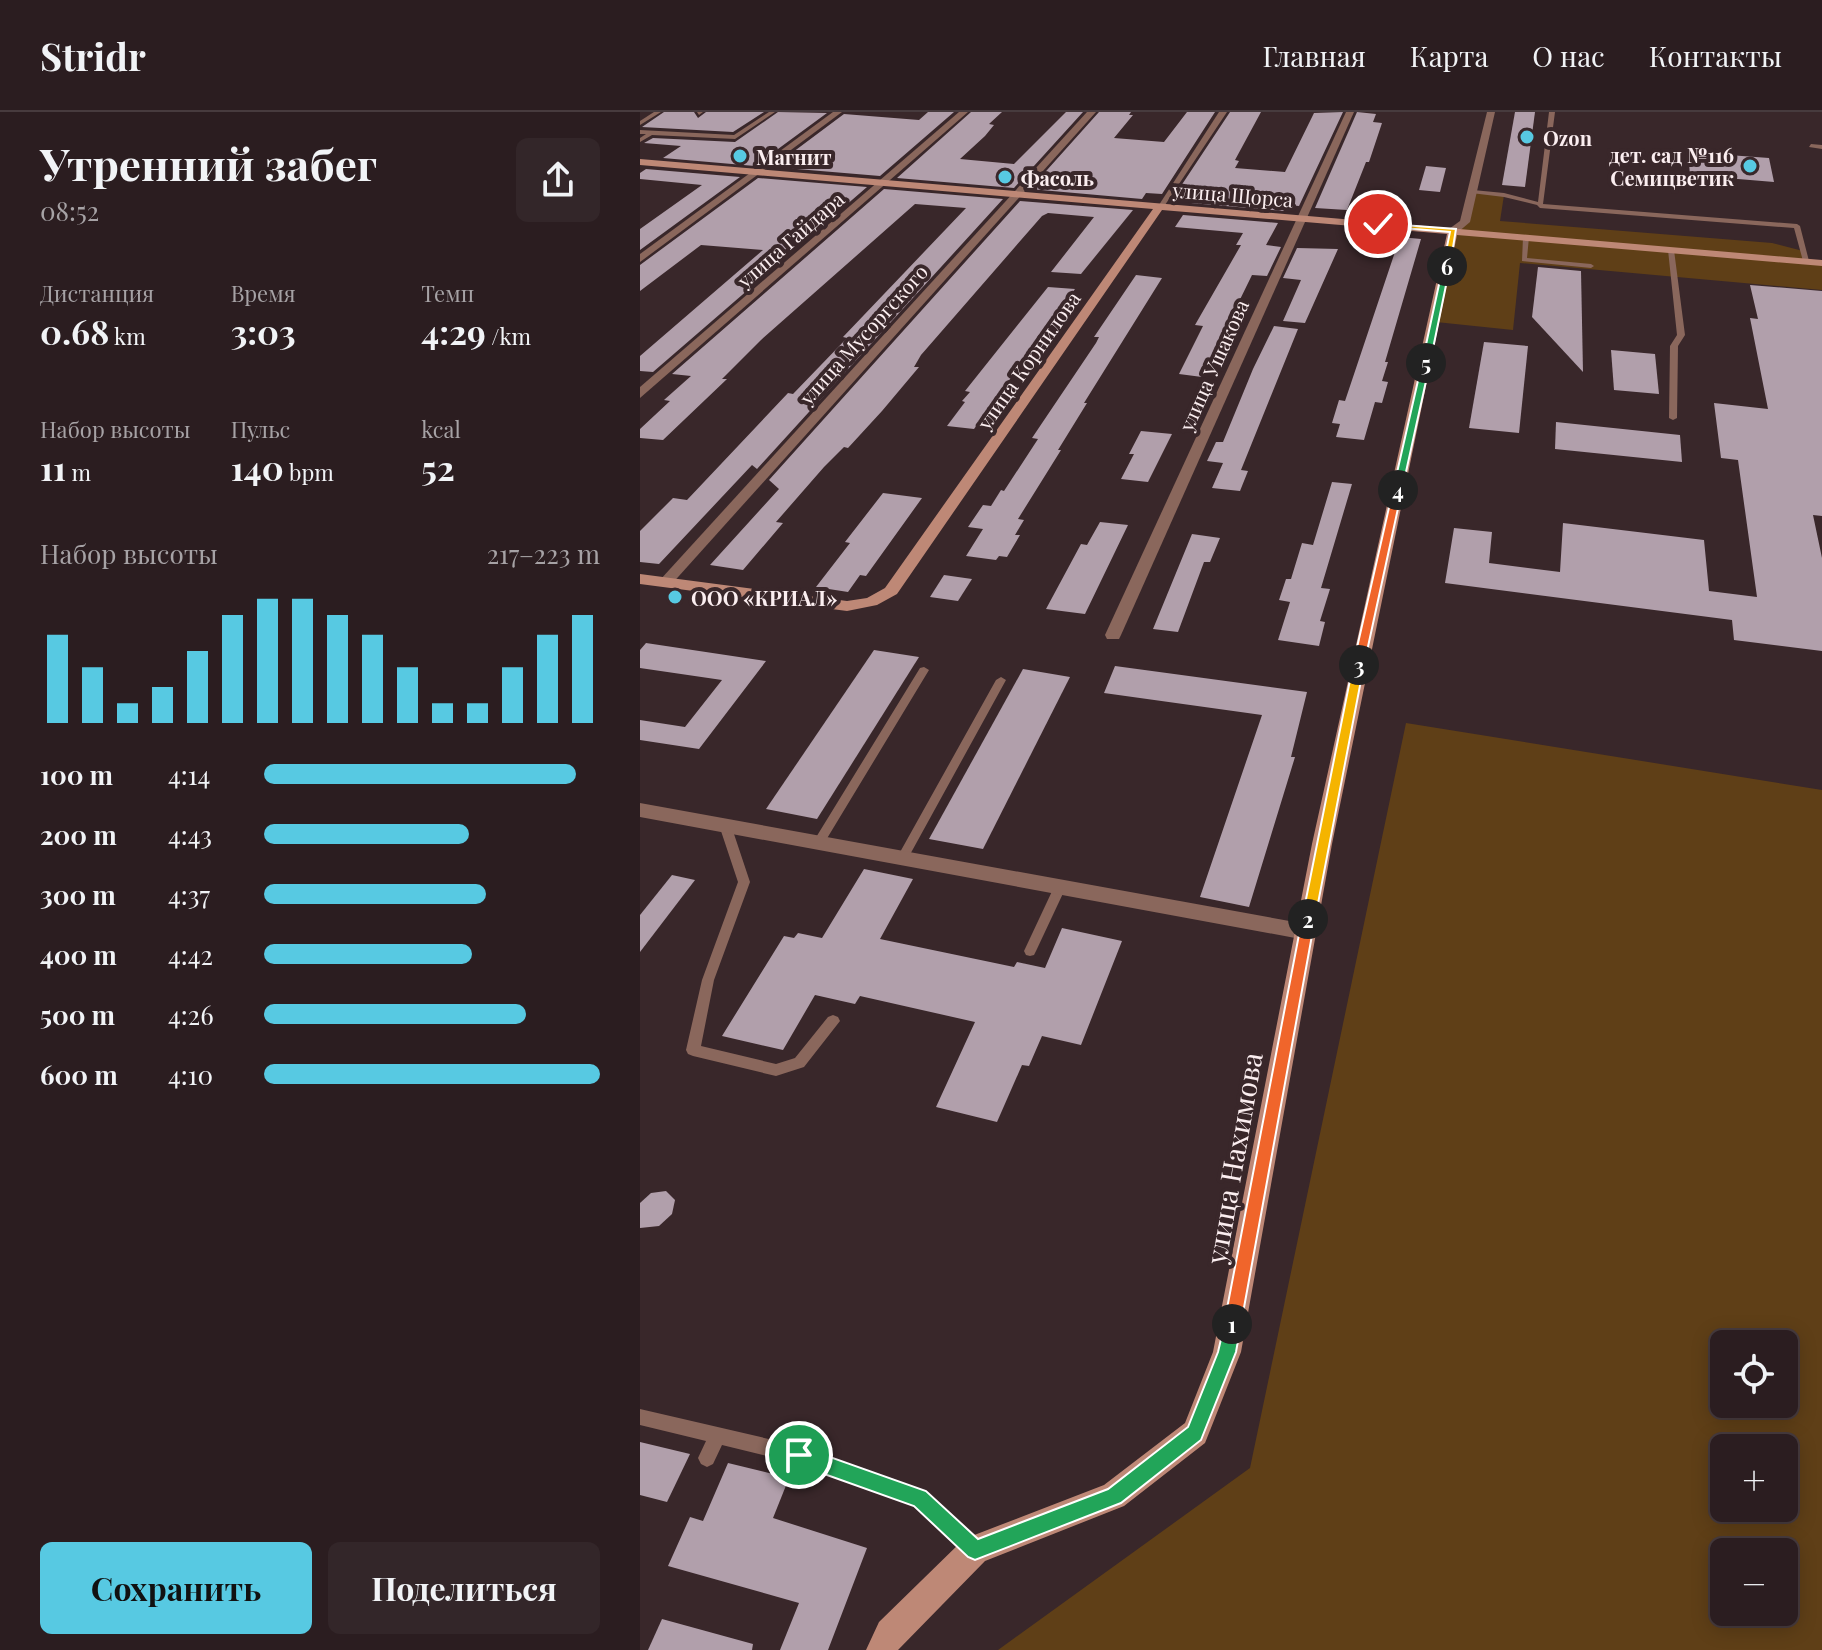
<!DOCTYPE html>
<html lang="ru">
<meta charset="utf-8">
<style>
body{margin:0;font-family:"Playfair Display",serif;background:#332629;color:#f1f3f6;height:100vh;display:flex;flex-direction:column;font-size:30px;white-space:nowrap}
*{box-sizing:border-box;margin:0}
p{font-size:26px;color:#a6a2a5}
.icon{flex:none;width:44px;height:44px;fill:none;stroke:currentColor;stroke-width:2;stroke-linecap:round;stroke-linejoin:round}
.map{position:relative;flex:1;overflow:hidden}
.details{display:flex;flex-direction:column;background:#2b1d20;width:640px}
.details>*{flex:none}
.fabs{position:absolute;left:1070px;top:1218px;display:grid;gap:16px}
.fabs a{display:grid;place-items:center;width:88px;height:88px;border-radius:12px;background:#2b1d20;box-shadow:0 4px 20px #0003,0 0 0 2px #473b3e;font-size:40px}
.pin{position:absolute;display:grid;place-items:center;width:68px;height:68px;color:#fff;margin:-34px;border:4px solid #fff;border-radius:50%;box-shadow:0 2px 8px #0007}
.km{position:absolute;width:40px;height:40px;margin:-20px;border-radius:50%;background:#222;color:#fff;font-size:22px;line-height:40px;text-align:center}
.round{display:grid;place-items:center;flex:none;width:84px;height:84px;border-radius:12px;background:#332629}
.head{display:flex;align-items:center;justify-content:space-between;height:136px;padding:0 40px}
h1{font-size:44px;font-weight:700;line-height:60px}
.metrics{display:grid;grid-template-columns:repeat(3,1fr);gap:12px;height:136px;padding:8px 40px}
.metrics div{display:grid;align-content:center}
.metrics b{font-size:34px;font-weight:700}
.metrics small{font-size:22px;font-weight:400}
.metrics p{font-size:22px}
.chart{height:224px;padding:16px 40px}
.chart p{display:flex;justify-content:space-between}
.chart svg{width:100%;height:144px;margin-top:8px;stroke:#57c9e2;stroke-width:6}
.action{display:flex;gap:16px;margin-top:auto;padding:16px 40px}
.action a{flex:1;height:92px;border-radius:12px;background:#57c9e2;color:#111;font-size:32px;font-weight:700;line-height:92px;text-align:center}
.action a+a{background:#332629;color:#f1f3f6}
ul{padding:0 40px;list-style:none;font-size:26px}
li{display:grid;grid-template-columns:128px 96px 1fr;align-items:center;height:60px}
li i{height:20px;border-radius:10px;background:#57c9e2}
header{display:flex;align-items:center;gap:48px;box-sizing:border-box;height:112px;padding:0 40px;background:#2b1d20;border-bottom:2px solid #473b3e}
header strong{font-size:38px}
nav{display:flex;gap:44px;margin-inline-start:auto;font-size:28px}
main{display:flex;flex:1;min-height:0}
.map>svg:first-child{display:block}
</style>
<header>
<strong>Stridr</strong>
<nav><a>Главная</a><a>Карта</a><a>О нас</a><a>Контакты</a></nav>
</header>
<main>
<section class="details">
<div class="head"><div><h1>Утренний забег</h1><p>08:52</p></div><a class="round"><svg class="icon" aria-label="share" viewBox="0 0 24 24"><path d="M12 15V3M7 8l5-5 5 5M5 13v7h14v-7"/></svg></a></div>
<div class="metrics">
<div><p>Дистанция</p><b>0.68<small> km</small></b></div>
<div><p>Время</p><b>3:03</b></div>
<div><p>Темп</p><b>4:29<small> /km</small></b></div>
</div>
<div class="metrics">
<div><p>Набор высоты</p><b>11<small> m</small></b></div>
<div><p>Пульс</p><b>140<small> bpm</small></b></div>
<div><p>kcal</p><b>52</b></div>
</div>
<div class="chart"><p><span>Набор высоты</span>217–223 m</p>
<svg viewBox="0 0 160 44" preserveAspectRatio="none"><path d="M5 44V17M15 44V27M25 44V38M35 44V33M45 44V22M55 44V11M65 44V6M75 44V6M85 44V11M95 44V17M105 44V27M115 44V38M125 44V38M135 44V27M145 44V17M155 44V11"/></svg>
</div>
<ul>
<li><b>100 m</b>4:14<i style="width:93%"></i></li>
<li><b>200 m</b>4:43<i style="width:61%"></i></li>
<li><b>300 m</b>4:37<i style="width:66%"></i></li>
<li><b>400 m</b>4:42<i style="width:62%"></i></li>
<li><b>500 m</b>4:26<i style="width:78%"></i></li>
<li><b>600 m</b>4:10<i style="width:100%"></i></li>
</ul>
<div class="action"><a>Сохранить</a><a>Поделиться</a></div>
</section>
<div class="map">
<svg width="1182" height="1538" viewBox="0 0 1182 1538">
<rect width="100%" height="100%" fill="#39272a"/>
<g fill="#5f3f17" fill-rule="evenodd">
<polygon points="833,80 864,83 860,109 1132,131 1163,139 1166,150 1182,151 1182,178 880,151 873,218 796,210 813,119 825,109"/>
<path d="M766 611 1182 678V1538H358L610 1356ZM1144 1232V1292H1084V1232ZM1144 1336V1396H1084V1336ZM1144 1440V1500H1084V1440Z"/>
</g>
<g fill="#b19fab">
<polygon points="24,0 54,0 58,6 66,0 124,0 93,20 2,15"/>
<polygon points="138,0 187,1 115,54 23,46 41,34 4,31 13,26 95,30"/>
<polygon points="288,0 314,0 240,64 133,55 204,2 279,8"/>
<polygon points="331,0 362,0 349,12 354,13 345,24 320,47 374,52 426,0 443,0 374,76 257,66"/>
<polygon points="459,0 491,0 489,3 493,3 474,26 524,30 547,0 575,0 522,82 506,81 502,87 390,77"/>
<polygon points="590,0 621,0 595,48 599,49 595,56 645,60 674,1 703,0 659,94 646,93 644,99 551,91 555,85 535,83"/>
<polygon points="717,0 736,2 733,10 742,11 729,50 726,50 707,98 675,96"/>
<polygon points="875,0 895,0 885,75 862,73"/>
<polygon points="1048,40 1129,46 1134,70 1050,63"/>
<polygon points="786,54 806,56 800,80 779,78"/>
<polygon points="6,57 100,65 0,138 0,117 62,73 0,67 0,61"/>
<polygon points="118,66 227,75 13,260 0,259 0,244 123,138 61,133 0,179 0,153"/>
<polygon points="244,77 363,87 117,357 112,353 19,452 0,450 0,419 33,386 47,388 148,281 153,282 207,226 203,225 326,96 275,92 121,228 82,267 87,267 23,328 0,326 0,317 30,289 24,288 51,264 32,262"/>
<polygon points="380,89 493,98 441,162 411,160 454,105 408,101 402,104 281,243 274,255 279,255 242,299 208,336 204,335 184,355 136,410 143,411 103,458 70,453 139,377 129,368"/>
<polygon points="543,103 638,111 626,133 641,135 627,164 612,163 562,265 539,262 563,214 555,213 601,133 596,133 603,121 535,115"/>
<polygon points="760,125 781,127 745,250 748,250 742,269 748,270 742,291 735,290 724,328 696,325 700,312 692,311 699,288 705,289"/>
<polygon points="657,136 698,137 665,211 643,209 661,168 643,166"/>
<polygon points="898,155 941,159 943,260 892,205"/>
<polygon points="496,163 522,166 444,291 447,291 418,338 421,338 378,407 384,408 375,423 380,423 367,445 359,444 356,448 326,444 343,417 328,415 343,393 351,394 361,378 364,379 398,327 392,326 456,231 459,225 454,225"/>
<polygon points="1110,173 1182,179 1182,404 1173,403 1182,446 1182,539 1094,528 1092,508 805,471 814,416 852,420 849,451 920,460 923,411 1064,428 1069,479 1117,485 1098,348 1081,346 1074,291 1128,297 1110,206 1118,207"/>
<polygon points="408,175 435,177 334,317 307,314 325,290 322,289 330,280 325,279"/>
<polygon points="634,214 658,217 601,358 608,359 600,379 572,376 583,351 567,349 576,330 583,330 613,257"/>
<polygon points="844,230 888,234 879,321 829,316"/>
<polygon points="971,238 1015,242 1019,282 974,278"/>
<polygon points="916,310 1040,323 1042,350 915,337"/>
<polygon points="501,319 532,322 508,370 481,367 494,342 489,342"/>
<polygon points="692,370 712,372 681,476 690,477 680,509 685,510 679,534 638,528 650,490 639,488 646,467 651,467 662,431 673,433"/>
<polygon points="243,381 282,386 226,464 220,463 208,480 176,475 210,431 205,430"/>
<polygon points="460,410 488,413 445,502 406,497 441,432 447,433"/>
<polygon points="552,422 580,426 570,450 564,450 538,520 513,517"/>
<polygon points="304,463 332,467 318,489 290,485"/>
<polygon points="6,531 126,549 59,637 0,628 0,608 45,615 82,568 0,556 0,538"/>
<polygon points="234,538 279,545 177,707 126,697"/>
<polygon points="475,554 667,580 651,645 655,645 609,795 560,785 622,603 464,581"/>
<polygon points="383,557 430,565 343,737 289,727"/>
<polygon points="224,757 273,767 240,827 374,855 377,850 405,856 422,816 482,829 441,933 402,924 389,954 382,953 357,1010 296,995 335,910 220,884 215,892 175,883 143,938 82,924 144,824 154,826 158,821 182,826"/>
<polygon points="32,763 55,768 0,840 0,803"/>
<polygon points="26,1079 35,1088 32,1102 19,1114 0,1116 0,1091 11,1081"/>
<polygon points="0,1330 50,1342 27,1390 0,1383"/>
<polygon points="88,1351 149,1366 133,1406 227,1436 188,1538 140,1538 159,1491 28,1454 50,1405 63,1409"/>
<polygon points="22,1507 113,1532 112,1538 8,1538"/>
</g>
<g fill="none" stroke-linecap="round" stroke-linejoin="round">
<g fill="#8a675c" fill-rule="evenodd">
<polygon points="14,0 21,0 0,13 0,9"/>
<polygon points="57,0 63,0 59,3"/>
<polygon points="129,0 135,0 95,27 12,23 0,30 0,26 6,22 0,22 0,18 94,23"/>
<polygon points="909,0 915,0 903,92 1157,112 1160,114 1169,149 1166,151 1163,149 1154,116 900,96 897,93 864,85 831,81 833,78 864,81 898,90"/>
<polygon points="1171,32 1182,33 1182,37 1169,35"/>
<polygon points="886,123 889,125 887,146 951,152 954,154 951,156 882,149 883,125"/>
<polygon points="1031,136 1034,138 1045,223 1038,234 1037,306 1033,308 1029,306 1030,234 1037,223 1028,138"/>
<polygon points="284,555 289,558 183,733 175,733 173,730 175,727 280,556"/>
<polygon points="361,565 366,568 267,748 259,748 257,745 259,742 356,568"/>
<polygon points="85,709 91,713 110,770 74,868 61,934 136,952 155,946 188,905 193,903 198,905 200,909 164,955 136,964 53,944 48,942 46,938 62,868 98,770 79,713"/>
<polygon points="420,770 424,772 426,775 396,839 394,843 390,844 386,843 384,839 414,775 416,772"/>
<polygon points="0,1297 159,1334 280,1377 286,1380 339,1430 342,1436 339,1442 333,1445 327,1442 274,1393 159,1352 82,1333 73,1352 67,1355 61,1352 58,1346 66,1329 0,1313"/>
</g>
<g fill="#8a675c" fill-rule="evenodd">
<polygon points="193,0 202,0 0,150 0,142"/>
<polygon points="319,0 328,0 0,286 0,275"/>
<polygon points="447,0 456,0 30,474 20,474 20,468"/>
<polygon points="579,0 587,0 523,96 517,96"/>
<polygon points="706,0 714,0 481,523 479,527 467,527 465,523"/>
<polygon points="847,0 855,0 830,110 817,121 809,121 809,117 820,109"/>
<polygon points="0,691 666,812 673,814 676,820 673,826 666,828 0,705"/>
</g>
<polygon fill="#be8876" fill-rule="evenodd" points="0,47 1182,148 1182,154 817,123 692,732 601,1240 569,1321 565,1331 484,1394 345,1449 258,1538 226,1538 239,1510 324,1427 464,1373 545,1311 573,1240 672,732 807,122 522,98 257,482 237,493 207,499 0,472 0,462 207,489 227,486 245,476 513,97 0,53"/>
</g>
<polygon fill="#22a559" stroke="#fff" stroke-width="2" points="592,1203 599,1206 601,1212 596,1240 561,1328 481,1391 335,1448 328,1445 274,1394 159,1353 152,1350 149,1343 152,1337 159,1334 286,1379 338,1427 468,1377 548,1315 578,1240 586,1206"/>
<polygon fill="#f0652b" stroke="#fff" stroke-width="2" points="668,802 675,807 601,1212 599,1218 592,1221 586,1218 584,1212 662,807"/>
<polygon fill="#f5b400" stroke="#fff" stroke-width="2" points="719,549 724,553 675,807 668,812 662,807 713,553"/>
<polygon fill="#f0652b" stroke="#fff" stroke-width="2" points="758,375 762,378 724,553 719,556 713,553 753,378"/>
<polygon fill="#22a559" stroke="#fff" stroke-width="2" points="786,249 790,251 762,378 758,381 753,378 782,251"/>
<polygon fill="#22a559" stroke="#fff" stroke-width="2" points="807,152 810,154 790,251 786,253 782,251 803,154"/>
<polygon fill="#f5b400" stroke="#fff" stroke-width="2" points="735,111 816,117 810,154 803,154 810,120 738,114"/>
<g fill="#57c9e2" stroke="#39272a" stroke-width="3">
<circle cx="887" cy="25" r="8"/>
<circle cx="100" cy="44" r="8"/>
<circle cx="1110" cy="54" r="8"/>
<circle cx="365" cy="65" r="8"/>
<circle cx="35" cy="485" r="8"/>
</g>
<g text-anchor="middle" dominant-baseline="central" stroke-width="8" stroke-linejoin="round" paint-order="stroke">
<g font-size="20" font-weight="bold" fill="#fbeef0" stroke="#39272a" text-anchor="start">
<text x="903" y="25">Ozon</text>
<text x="1094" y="42" text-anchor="end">дет. сад №116<tspan x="1094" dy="23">Семицветик</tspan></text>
<text x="116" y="44">Магнит</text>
<text x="381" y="65">Фасоль</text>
<text x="51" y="485">ООО «КРИАЛ»</text>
</g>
<g font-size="20" fill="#fbeef0" stroke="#39272a">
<text transform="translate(593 82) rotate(5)">улица Щорса</text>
<text transform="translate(150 127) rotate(-41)">улица Гайдара</text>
<text transform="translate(223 222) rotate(-48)">улица Мусоргского</text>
<text transform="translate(388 248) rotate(-55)">улица Корнилова</text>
<text transform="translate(573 253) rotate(-66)">улица Ушакова</text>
</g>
<g font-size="28" fill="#fbeef0" stroke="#39272a">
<text transform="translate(593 1046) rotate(-80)">улица Нахимова</text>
</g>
</g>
</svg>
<div class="fabs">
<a><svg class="icon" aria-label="locate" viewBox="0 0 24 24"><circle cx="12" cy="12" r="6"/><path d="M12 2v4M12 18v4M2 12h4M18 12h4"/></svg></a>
<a>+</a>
<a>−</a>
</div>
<div class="pin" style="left:159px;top:1343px;background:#1e9e55"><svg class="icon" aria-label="arrive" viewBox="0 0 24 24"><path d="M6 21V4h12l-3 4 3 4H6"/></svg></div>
<div class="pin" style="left:738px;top:112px;background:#d93025"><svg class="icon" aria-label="check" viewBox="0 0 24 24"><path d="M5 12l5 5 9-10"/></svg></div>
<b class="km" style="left:592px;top:1212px">1</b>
<b class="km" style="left:668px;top:807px">2</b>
<b class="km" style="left:719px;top:553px">3</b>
<b class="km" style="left:758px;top:378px">4</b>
<b class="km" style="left:786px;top:251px">5</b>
<b class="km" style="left:807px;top:154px">6</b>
</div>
</main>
